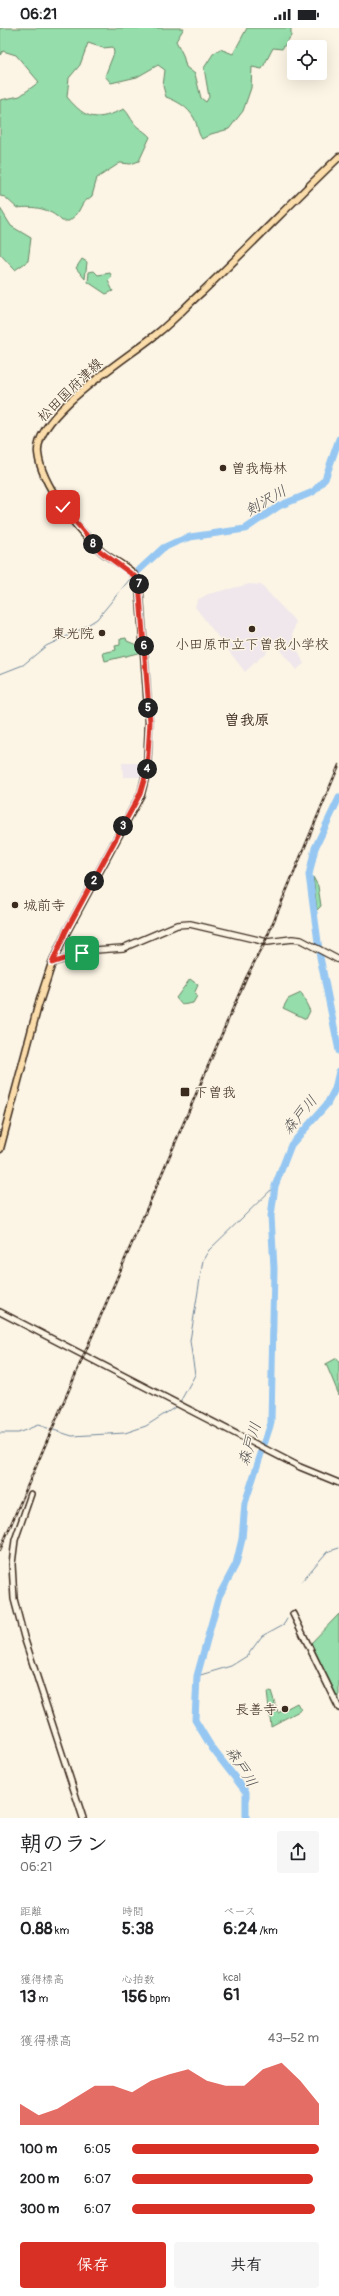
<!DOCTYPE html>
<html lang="ja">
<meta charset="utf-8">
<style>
body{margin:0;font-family:Pangolin,"Klee One",sans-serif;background:#f6f6f6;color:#202124;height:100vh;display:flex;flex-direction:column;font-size:15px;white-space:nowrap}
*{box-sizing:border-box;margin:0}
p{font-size:13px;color:#757577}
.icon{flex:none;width:22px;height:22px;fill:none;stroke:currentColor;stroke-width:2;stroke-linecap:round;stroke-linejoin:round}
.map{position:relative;height:1790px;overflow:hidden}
.panel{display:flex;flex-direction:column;background:#fff;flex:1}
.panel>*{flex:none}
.fabs{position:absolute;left:287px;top:12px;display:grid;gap:8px}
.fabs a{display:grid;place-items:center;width:40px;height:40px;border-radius:4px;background:#fff;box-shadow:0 4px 16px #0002;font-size:20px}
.pin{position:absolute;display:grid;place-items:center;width:34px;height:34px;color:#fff;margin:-17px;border-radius:8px;box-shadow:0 2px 6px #0006}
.km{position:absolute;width:20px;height:20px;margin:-10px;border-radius:50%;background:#222;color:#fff;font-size:11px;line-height:20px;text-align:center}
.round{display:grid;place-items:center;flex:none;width:42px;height:42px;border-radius:4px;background:#f6f6f6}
.overview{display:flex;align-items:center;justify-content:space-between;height:68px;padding:0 20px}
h1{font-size:22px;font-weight:700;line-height:30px}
.stats{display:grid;grid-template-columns:repeat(3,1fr);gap:6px;height:68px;padding:4px 20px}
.stats div{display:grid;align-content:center}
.stats b{font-size:17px;font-weight:700}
.stats small{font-size:11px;font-weight:400}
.stats p{font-size:11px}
.chart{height:112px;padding:8px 20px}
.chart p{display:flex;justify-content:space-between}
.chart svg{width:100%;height:72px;margin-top:4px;fill:#d93025;opacity:.7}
.cta{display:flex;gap:8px;margin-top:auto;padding:8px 20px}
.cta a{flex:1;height:46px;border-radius:4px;background:#d93025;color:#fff;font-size:16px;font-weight:700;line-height:46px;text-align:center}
.cta a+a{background:#f6f6f6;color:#202124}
ul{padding:0 20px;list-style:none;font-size:13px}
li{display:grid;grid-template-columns:64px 48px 1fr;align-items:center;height:30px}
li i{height:10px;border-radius:5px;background:#d93025}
.status{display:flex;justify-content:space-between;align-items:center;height:28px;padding:0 20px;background:#fff;direction:ltr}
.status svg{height:11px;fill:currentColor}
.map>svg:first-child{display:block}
</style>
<div class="status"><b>06:21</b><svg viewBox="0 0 49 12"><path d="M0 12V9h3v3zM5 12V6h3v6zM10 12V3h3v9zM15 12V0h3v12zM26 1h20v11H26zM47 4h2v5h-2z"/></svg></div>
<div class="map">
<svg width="339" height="1790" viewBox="0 0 339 1790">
<rect width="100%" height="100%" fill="#fcf5e5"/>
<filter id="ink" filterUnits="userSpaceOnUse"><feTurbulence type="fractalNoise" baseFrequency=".025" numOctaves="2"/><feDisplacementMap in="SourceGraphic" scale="8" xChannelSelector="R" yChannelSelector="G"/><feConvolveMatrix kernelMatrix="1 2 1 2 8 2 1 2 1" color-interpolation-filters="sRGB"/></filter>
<g filter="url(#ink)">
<g fill="#efe7eb">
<polygon points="250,556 261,557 296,594 293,605 294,614 304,636 296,642 275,616 245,644 195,579 197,572 208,566"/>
<polygon points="122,735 147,735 144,749 123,749"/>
</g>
<g fill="#95ddab" stroke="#688464">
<path d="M0 0H184L176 13 183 27 186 39 195 46 201 70 206 74 209 69 204 40 213 26 220 21 233 26 247 0H291V8L282 21 273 20 262 41 252 39 251 60 243 83 229 101 211 106 202 111C197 104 198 97 194 90 188 79 177 73 166 69L163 58 165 42 158 37 137 49 111 55 105 48 114 25 113 19 103 20 88 15 80 37 69 50 67 69C87 93 97 93 124 81 129 86 130 90 134 95 137 100 145 103 150 109L139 133 131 136 120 135 97 150 92 168 83 175 77 186 69 193H62C49 180 35 178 17 180L5 169 0 168V72L20 68 39 54 16 27 3 23 0 27Z"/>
<polygon points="0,180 11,198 31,210 28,233 15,242 0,226"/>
<polygon points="82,231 87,234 85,251 76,240"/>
<polygon points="94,243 98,247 110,245 112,249 108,253 113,263 106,266 88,254 89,244"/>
<polygon points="126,610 127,613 139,618 142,617 142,624 105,633 103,625 116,622 115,618 120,617 120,611"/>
<polygon points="313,849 318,858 321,878 317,882"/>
<polygon points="190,951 198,957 194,966 197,968 193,975 182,977 176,970"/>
<polygon points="301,965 310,983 306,991 283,980 288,971"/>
<polygon points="337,1330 339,1335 339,1367 326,1336"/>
<polygon points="339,1586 339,1673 311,1615"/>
<polygon points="271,1663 278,1685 297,1675 301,1682 271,1698 267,1664"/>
</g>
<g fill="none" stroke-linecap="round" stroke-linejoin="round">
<g stroke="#72889d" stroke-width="1">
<polyline points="0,646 23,637 46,618 78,603 97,591 130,551"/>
<polyline points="180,1374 195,1347 190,1313 203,1232 209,1222 275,1158"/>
<polyline points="0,1405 18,1405 38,1397 72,1408 125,1405 146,1398 177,1378"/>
<polyline points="301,1554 327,1524 339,1520"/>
<polyline points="197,1648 231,1638 247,1628 262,1608 284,1596 287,1591"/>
</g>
<g stroke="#96c7f2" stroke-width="7">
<polyline points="137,544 163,520 176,514 190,509 245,501 279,478 313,464 325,451 339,411"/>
<polyline points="339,770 315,820 309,847 320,929 339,1023"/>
<polyline points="246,1790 246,1764 212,1720 195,1692 197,1648 219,1568 236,1536 242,1511 245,1475 271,1395 274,1240 271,1188 275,1158 291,1117 327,1076 335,1061 339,1043"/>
</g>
<defs>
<g id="tertiary">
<polyline points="0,1284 300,1439 339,1455"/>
<polyline points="31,1466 15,1512 12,1536 14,1571 24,1609 83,1790"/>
<polyline points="293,1586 339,1680"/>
</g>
<polyline id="secondary" points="52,935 95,922 123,920 177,897 190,896 267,914 292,911 301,912 339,932"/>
<path id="primary" d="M0 1121 38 978 52 935 67 903 141 766 147 742 149 694 139 555C134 540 112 533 101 523 78 502 41 457 38 425 34 386 131 328 159 304 174 292 188 276 203 263 249 219 293 173 339 129"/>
</defs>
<use href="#tertiary" stroke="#3b2a1e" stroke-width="8"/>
<use href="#secondary" stroke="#3b2a1e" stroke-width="8"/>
<use href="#primary" stroke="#3b2a1e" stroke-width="9"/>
<use href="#tertiary" stroke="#fcf5e5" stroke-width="5"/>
<use href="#secondary" stroke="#fcf5e5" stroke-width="5.5"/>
<use href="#primary" stroke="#fbddab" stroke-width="6"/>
<defs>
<g id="rail">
<polyline points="262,921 339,737"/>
<polyline points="0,1522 246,950 263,917"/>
</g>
</defs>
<use href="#rail" stroke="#3b2a1e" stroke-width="2.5"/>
<use href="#rail" stroke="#fcf5e5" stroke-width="1" stroke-dasharray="3" stroke-linecap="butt"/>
</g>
</g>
<g fill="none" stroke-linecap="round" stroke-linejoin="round" filter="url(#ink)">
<defs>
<polyline id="route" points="63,479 100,523 137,550 139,555 150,694 147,742 140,766 66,903 52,935 82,925"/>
</defs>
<use href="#route" stroke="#fff" stroke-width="8"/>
<use href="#route" stroke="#d93025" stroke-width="5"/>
</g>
<g fill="#3b2a1e" stroke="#fcf5e5" stroke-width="1.5">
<circle cx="223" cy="440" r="4"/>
<circle cx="252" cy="601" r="4"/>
<circle cx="102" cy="605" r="4"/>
<circle cx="15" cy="877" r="4"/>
<rect x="180" y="1059" width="10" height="10" rx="2"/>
<circle cx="285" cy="1681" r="4"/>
</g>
<g text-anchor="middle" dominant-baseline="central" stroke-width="3" stroke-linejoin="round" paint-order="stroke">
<g font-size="14" fill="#3b2a1e" stroke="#fcf5e5">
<text transform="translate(70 362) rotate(-44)">松田国府津線</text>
</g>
<g font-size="14" fill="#3b2a1e" stroke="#fcf5e5" text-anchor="start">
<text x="231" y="440">曽我梅林</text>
<text x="94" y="605" text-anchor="end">東光院</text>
<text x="252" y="616" text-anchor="middle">小田原市立下曽我小学校</text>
<text x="23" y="877">城前寺</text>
<text x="194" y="1064">下曽我</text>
<text x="277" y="1681" text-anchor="end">長善寺</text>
</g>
<g font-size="15" font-style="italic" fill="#525153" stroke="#fcf5e5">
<text transform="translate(266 473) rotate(-30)">剣沢川</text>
<text transform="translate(300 1087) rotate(-50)">森戸川</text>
<text transform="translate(250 1416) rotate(-73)">森戸川</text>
<text transform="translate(241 1739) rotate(58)">森戸川</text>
</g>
<g font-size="15" font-weight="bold" fill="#3b2a1e" stroke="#fcf5e5">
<text x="247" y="692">曽我原</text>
</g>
</g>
</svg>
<div class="fabs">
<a><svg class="icon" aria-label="locate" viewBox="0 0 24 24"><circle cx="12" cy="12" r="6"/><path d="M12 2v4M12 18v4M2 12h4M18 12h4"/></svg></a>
</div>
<div class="pin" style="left:82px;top:925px;background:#1e9e55"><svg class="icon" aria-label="arrive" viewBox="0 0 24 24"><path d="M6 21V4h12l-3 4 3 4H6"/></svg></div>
<div class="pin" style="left:63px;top:479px;background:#d93025"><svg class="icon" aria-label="check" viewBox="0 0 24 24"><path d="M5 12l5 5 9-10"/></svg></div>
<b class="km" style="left:94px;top:853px">2</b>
<b class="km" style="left:123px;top:798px">3</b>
<b class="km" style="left:147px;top:741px">4</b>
<b class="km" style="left:148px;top:680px">5</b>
<b class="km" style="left:144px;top:618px">6</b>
<b class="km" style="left:139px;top:556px">7</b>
<b class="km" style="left:93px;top:516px">8</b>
</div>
<section class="panel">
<div class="overview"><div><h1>朝のラン</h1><p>06:21</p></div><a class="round"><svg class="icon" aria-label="share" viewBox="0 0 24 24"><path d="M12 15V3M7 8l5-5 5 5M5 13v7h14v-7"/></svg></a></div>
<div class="stats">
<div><p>距離</p><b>0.88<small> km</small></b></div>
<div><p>時間</p><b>5:38</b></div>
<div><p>ペース</p><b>6:24<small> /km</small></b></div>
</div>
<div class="stats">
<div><p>獲得標高</p><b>13<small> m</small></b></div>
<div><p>心拍数</p><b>156<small> bpm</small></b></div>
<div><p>kcal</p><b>61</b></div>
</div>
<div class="chart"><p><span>獲得標高</span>43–52 m</p>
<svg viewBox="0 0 160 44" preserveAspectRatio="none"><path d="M0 44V31L10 38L20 34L30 27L40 20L50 20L60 24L70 17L80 13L90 10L100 17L110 20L120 20L130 10L140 6L150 17L160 31V44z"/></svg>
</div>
<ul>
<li><b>100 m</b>6:05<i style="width:100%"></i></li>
<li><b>200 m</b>6:07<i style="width:97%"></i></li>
<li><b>300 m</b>6:07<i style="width:98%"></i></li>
</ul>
<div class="cta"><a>保存</a><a>共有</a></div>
</section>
